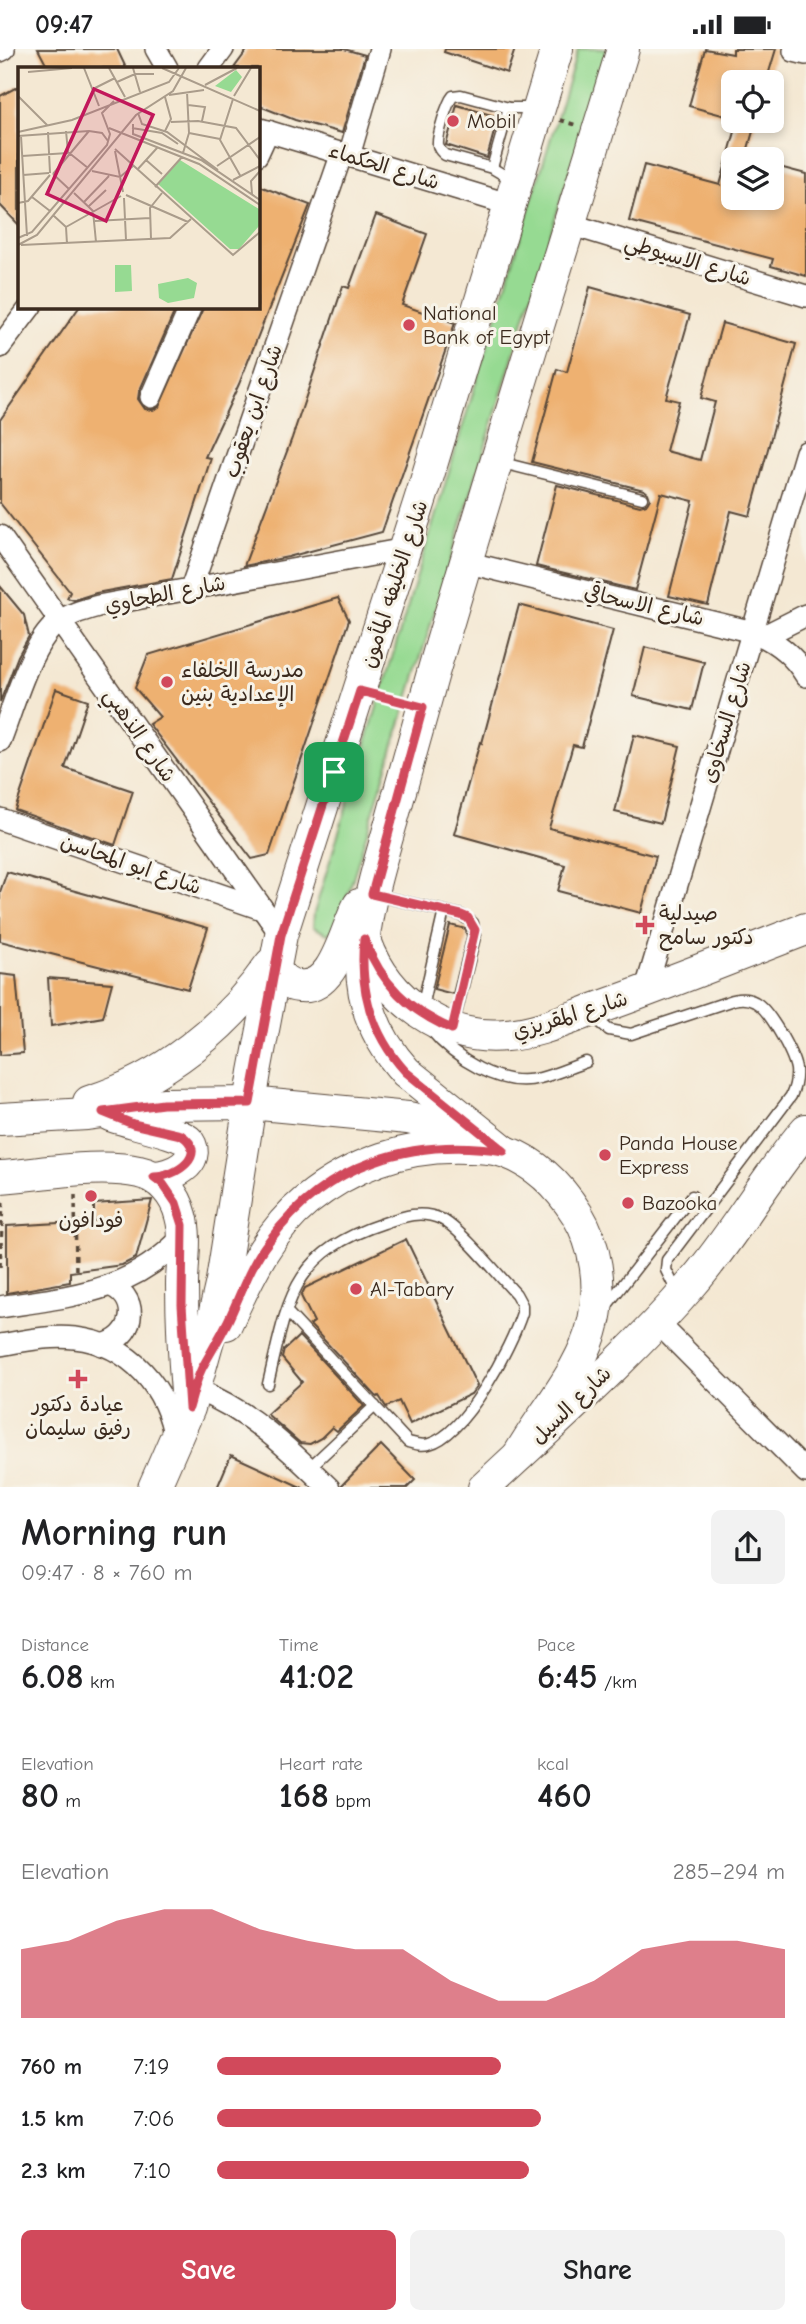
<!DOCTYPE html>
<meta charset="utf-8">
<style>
body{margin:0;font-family:"Comic Neue","Playpen Sans Arabic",sans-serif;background:#f2f2f2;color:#202124;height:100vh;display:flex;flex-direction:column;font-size:26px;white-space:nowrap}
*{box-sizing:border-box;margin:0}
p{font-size:23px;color:#757577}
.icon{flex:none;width:38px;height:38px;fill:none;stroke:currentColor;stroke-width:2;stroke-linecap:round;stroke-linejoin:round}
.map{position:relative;height:1438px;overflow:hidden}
.panel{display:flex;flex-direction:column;background:#fff;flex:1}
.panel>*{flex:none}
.fabs{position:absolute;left:721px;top:21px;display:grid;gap:14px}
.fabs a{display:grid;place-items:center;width:63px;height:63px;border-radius:10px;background:#fff;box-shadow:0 4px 10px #0003;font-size:35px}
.pin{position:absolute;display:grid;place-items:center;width:60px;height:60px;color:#fff;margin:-30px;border-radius:14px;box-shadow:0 4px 10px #0006}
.round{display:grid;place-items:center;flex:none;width:74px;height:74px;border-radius:10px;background:#f2f2f2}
.overview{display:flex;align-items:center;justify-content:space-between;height:119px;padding:0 21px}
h1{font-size:38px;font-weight:800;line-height:52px}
.figures{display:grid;grid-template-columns:repeat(3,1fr);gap:10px;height:119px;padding:7px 21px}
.figures div{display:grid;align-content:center}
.figures b{font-size:35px;font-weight:800}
.figures small{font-size:19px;font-weight:400}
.figures p{font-size:19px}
.chart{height:196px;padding:14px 21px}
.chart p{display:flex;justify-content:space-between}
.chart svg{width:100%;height:126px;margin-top:7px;fill:#d1495b;opacity:.7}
.cta{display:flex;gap:14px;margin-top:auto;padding:14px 21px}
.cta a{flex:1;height:80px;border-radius:10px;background:#d1495b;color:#fff;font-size:28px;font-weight:800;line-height:80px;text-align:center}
.cta a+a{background:#f2f2f2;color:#202124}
ul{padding:0 21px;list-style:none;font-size:23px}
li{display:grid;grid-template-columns:112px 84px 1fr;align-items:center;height:52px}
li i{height:18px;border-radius:9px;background:#d1495b}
.status{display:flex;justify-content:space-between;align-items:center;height:49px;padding:0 35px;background:#fff;direction:ltr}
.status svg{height:19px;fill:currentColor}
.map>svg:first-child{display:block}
</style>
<div class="status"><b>09:47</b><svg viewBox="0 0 49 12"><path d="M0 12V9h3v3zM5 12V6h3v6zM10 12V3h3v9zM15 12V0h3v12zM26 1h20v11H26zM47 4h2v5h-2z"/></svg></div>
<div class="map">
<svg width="806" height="1439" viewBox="0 0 806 1439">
<rect width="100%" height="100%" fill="#f7f3e8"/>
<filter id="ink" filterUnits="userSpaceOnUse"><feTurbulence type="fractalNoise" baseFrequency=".0143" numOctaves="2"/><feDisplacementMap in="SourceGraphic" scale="14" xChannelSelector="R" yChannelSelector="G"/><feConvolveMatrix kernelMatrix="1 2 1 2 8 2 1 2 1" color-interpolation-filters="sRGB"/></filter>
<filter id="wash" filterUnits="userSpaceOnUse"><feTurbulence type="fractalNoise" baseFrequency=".00686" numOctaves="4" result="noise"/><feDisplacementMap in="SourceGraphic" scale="28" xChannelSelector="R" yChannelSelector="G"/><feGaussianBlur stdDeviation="1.57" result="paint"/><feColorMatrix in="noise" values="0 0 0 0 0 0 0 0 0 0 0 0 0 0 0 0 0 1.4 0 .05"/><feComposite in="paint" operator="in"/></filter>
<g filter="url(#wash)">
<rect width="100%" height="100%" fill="#f4e8d3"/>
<polygon fill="#96da92" stroke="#688258" stroke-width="2" points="578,0 607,0 338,878 328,885 313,878 314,864"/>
<g id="blocks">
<g fill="#eeb171">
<polygon points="38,0 117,0 126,19 48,19"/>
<polygon points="248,0 344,0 365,6 342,84 295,71 257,56 257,19 234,19"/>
<polygon points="445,0 515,0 507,24 444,3"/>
<polygon points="705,0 733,5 733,0 776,0 766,33 733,33 733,69 689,57"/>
<polygon points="19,37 19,176 0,156 0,47"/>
<polygon points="457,56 498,68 487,109 446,96"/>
<polygon points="738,72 756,72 745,110 733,110 733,149 772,149 772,116 806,125 806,227 771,217 773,210 629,172 644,116 720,136"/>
<polygon points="257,136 310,156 239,335 205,408 211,409 172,530 96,544 74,551 67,549 70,543 0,454 0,371 80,257 177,257 139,343 138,350 145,360 153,361 159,358 204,257 257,257"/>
<polygon points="376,166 427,185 402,256 455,274 382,483 288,508 244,517 292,389 343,237 349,239"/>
<polygon points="590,238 690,266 666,349 679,352 666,402 700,411 715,353 701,349 722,274 796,295 750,467 731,462 708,556 669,547 693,452 661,444 635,541 536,517 557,436 640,457 647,455 650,450 648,444 644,441 532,413 557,320 567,323"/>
<polygon points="0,537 24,566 29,587 18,607 0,653"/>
<polygon points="338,549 349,571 269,806 252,810 149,675 160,668 135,639 148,606"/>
<polygon points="519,556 613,581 582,698 573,696 549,779 656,807 641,864 558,842 565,816 454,785 480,693 482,694"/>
<polygon points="645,598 704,613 692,661 633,647"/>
<polygon points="56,640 88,651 65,719 133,742 115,796 15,761"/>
<polygon points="634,686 680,697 661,774 615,763"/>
<polygon points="7,823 208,879 188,940 0,892 0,843"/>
<polygon points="450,876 466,880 467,888 453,945 434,940"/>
<polygon points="0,925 16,927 23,1004 0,1006"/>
<polygon points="48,929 112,934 103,968 51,977"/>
<polygon points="152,1151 136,1209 122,1216 70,1223 70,1233 7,1244 7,1177 94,1172 94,1155"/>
<polygon points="406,1190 477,1337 471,1345 410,1375 399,1352 386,1358 379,1347 377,1348 310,1276 314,1273 301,1247 305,1239"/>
<polygon points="299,1287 364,1357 337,1382 332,1378 321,1389 310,1395 300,1394 267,1365 302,1333 282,1309 284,1301"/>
<polygon points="381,1396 415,1431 407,1439 342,1439 342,1436"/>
<polygon points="231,1406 303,1439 217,1439"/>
</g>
</g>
</g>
<g filter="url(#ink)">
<use href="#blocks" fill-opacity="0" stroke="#574639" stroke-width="2"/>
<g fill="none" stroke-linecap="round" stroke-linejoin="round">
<defs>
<g id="service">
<polyline points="492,119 509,59"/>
<path d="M514 132 492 119 445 106C441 102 439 102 438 96 437 87 447 54 453 47L461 46 509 59H534"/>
<polyline points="499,413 642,449"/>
<polyline points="376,846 461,866 473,874 475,888 453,977"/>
<polyline points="425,961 424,949 444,862"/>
<path d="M593 967 609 981 631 985 733 951C741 949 748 949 755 953 769 960 793 1004 796 1020 797 1030 795 1038 791 1047L667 1211 666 1221 679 1247"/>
<path d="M430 980C454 1009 500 1040 540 1029 556 1025 571 1018 586 1013"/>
<polyline points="604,1260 692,1147"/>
<path d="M268 1335C288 1249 292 1204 384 1174 404 1167 421 1161 441 1170 460 1179 500 1228 516 1245L522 1256V1264C511 1298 466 1385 429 1395 421 1397 415 1395 408 1393L287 1263"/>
<polyline points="309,1419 375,1357"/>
</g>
<g id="minor">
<polyline points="156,0 167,19"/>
<polyline points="0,2 4,0"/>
<polyline points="794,2 806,5"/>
<polyline points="209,19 223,0"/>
<polyline points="257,79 511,156"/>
<polyline points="257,106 268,82"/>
<polyline points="349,107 380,0"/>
<polyline points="569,175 806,247"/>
<polyline points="0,298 31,257"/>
<polyline points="151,348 191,257"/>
<polyline points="0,487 281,886"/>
<path d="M465 513 753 583C776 592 793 605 806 627"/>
<polyline points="191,540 342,104"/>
<polyline points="764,587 806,566"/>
<path d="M0 692C13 659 30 595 57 574 69 565 84 561 98 557L405 500"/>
<polyline points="0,770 262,860"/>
<polyline points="645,943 806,403"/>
<path d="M0 1258C71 1247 131 1244 183 1187"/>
<polyline points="657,1273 806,1423"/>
<path d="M0 1296C24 1292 50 1286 75 1289 130 1295 168 1339 175 1392"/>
<path d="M102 1296C133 1290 142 1252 112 1237"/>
<path d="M195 1340C249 1361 288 1399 329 1439"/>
</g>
<g id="primary">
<path d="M366 894C387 951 444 992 506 986 536 984 565 971 593 961 665 936 735 907 806 880"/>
<path d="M274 919C280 929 287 936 299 937 335 942 345 880 359 856"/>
<path d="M89 1053C163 1030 227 978 271 915"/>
<path d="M110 1066C125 1072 182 1084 188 1092 203 1114 170 1128 154 1128"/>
<polyline points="0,1070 87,1065 163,1055 250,1054 408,1069 441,1076 475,1087"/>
<path d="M504 1102 406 1023C378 992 361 954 362 911 364 864 378 819 391 774 405 724 419 674 433 624 494 415 560 208 623 0"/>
<path d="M0 1128C42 1125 99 1114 139 1123 160 1127 176 1146 181 1167 187 1188 182 1214 182 1236 182 1272 184 1307 187 1343"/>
<path d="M226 1275C248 1229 266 1185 306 1152 353 1114 409 1095 469 1098 481 1098 495 1099 506 1103 536 1114 560 1138 577 1165 596 1196 602 1236 594 1272 584 1319 543 1364 519 1406"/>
<polyline points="154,1439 189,1359 212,1276 222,1232 255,1023 281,886 425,436 557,0"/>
<path d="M484 1439C554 1373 628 1309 691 1236 733 1188 764 1130 806 1081"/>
</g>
</defs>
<use href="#service" stroke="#574639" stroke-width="13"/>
<use href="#minor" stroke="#574639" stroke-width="24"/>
<use href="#primary" stroke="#574639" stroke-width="34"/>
<g stroke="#574639" stroke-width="3.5" stroke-dasharray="5 5" stroke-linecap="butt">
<polyline points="560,71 576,76"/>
<polyline points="385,648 401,652"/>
<polyline points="75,1146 76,1225"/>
<polyline points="0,1218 3,1151"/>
</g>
<use href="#service" stroke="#fff" stroke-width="10"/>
<use href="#minor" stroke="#fff" stroke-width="21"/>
<use href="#primary" stroke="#fff" stroke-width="32"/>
</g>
</g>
<g fill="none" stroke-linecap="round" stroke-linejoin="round" filter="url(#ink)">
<defs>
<path id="route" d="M360 642 423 658 372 845 461 866 468 869 475 881 452 980C409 962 381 934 364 890 359 941 371 985 406 1023L504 1102C411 1088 327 1114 269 1192 250 1216 241 1245 228 1272 220 1288 211 1303 202 1319 196 1331 193 1346 189 1359L182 1256 183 1176 176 1154 163 1135 154 1128C176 1128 210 1105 181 1086L133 1075 103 1063 163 1055 250 1054 281 886Z"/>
</defs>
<use href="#route" stroke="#fff" stroke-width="14"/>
<use href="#route" stroke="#d1495b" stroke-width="9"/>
</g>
<g fill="#d1495b" stroke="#f7f3e8" stroke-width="2.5">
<circle cx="453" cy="72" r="7"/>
<circle cx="409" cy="276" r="7"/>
<circle cx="167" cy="633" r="7"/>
<path d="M641.5 865.5h7v7h7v7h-7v7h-7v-7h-7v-7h7z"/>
<circle cx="605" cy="1106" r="7"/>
<circle cx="91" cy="1147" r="7"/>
<circle cx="628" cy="1154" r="7"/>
<circle cx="356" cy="1240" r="7"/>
<path d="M74.5 1319.5h7v7h7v7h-7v7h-7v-7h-7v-7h7z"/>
</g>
<g text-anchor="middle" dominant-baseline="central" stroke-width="6" stroke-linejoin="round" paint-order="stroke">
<g font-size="21" fill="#3b2a1e" stroke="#f7f3e8" text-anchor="start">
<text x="467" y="72">Mobil</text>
<text x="423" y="264">National<tspan x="423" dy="24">Bank of Egypt</tspan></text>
<text x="181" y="621">مدرسة الخلفاء<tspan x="181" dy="24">الإعدادية بنين</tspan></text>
<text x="659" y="864">صيدلية<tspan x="659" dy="24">دكتور سامح</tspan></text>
<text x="619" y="1094">Panda House<tspan x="619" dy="24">Express</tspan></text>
<text x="642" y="1154">Bazooka</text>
<text x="91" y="1171" text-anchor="middle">فودافون</text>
<text x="370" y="1240">Al-Tabary</text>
<text x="78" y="1355" text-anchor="middle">عيادة دكتور<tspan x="78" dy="24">رفيق سليمان</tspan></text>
</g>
<g font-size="21" fill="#3b2a1e" stroke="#f7f3e8">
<text transform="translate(384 117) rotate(17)">شارع الحكماء</text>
<text transform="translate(688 211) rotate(17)">شارع الاسيوطي</text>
<text transform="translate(253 362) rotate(-71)">شارع ابن يعقوب</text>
<text transform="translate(394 535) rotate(-72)">شارع الخليفه المأمون</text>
<text transform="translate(165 545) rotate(-11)">شارع الطحاوي</text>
<text transform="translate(644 556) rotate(13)">شارع الاسحاقي</text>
<text transform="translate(726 673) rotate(-73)">شارع السخاوى</text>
<text transform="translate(140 686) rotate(55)">شارع الذهبي</text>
<text transform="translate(131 815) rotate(19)">شارع ابو المحاسن</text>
<text transform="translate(570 966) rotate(-17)">شارع المقريزي</text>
<text transform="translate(571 1356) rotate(-44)">شارع السيل</text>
</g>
</g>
<g transform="translate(18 18)">
<rect width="242" height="242" fill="#f4e8d3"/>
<path d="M218 3 224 10 213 25 197 19ZM162 93 241 142V159L221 182H212L140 117ZM97 198H113L114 224 97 225ZM170 211 179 216 176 231 150 236 141 231 140 217Z" fill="#96da92"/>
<path fill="none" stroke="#aa9c8b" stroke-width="2" d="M66 1 81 39M91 1 107 30M115 1 122 25M144 1 242 44M10 5 54 1M99 15 117 7H136M187 18 219 1M75 22 97 11M151 28 186 23M0 29 29 58M216 29 233 1M147 30 153 52 147 64M215 32 202 73 223 110M170 38 187 40 184 54M120 46 124 57 149 65 200 103M153 55 180 54 218 61 242 93M115 57V67L183 93 242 133M91 61 181 97 242 138M114 61 144 66 160 77M48 64 50 85 70 101M0 65 54 53 151 15 161 1M30 65 32 106M171 66 202 72M0 69 71 64 84 66 90 74M3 69 9 169M97 82 215 188 242 165M97 84 105 125M165 86 171 66 169 25M4 89 50 86M128 93 144 107M199 99 242 70M119 103 139 81M74 104 102 110 115 99M35 107 71 64M35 107 51 122M5 108 31 106M215 113 242 99M137 120 164 90M56 126 75 144 78 175M234 127 233 114 242 104M108 128 170 155M14 130 32 144M106 131 108 173M66 135 91 109M0 136 10 134 32 108M71 139 88 123M36 149 48 160 49 177M77 154 132 151M48 160 103 129M0 171 14 165 89 78 92 67 84 46 96 34M133 172 132 141 144 126M0 178 19 168 118 48 155 24 168 1M3 178 152 171 173 152"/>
<path fill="#c2185b" fill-opacity="0.15" stroke="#c2185b" stroke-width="3.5" d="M76 22 135 48 88 154 29 127Z"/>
<rect width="242" height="242" fill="none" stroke="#3b2a1e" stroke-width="3.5"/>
</g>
</svg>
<div class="fabs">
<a><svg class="icon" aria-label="locate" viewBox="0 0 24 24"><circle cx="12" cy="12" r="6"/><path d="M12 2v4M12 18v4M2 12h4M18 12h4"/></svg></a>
<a><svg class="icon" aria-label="layers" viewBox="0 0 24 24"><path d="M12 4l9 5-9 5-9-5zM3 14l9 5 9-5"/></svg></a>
</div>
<div class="pin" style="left:334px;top:723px;background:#1e9e55"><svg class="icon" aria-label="arrive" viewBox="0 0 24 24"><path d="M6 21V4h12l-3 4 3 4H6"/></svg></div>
</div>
<section class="panel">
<div class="overview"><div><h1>Morning run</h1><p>09:47 · 8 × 760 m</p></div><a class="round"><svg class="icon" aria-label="share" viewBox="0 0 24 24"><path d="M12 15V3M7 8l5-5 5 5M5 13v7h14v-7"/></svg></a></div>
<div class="figures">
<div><p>Distance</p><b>6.08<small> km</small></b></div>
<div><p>Time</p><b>41:02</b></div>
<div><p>Pace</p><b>6:45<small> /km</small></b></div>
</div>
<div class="figures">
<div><p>Elevation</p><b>80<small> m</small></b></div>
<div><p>Heart rate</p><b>168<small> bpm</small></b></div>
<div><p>kcal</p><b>460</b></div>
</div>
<div class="chart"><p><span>Elevation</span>285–294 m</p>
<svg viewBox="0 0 160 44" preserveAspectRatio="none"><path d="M0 44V20L10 17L20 10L30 6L40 6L50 13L60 17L70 20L80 20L90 31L100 38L110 38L120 31L130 20L140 17L150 17L160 20V44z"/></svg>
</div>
<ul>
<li><b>760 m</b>7:19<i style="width:50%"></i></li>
<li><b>1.5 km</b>7:06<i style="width:57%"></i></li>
<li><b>2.3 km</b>7:10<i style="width:55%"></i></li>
</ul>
<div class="cta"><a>Save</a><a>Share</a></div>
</section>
